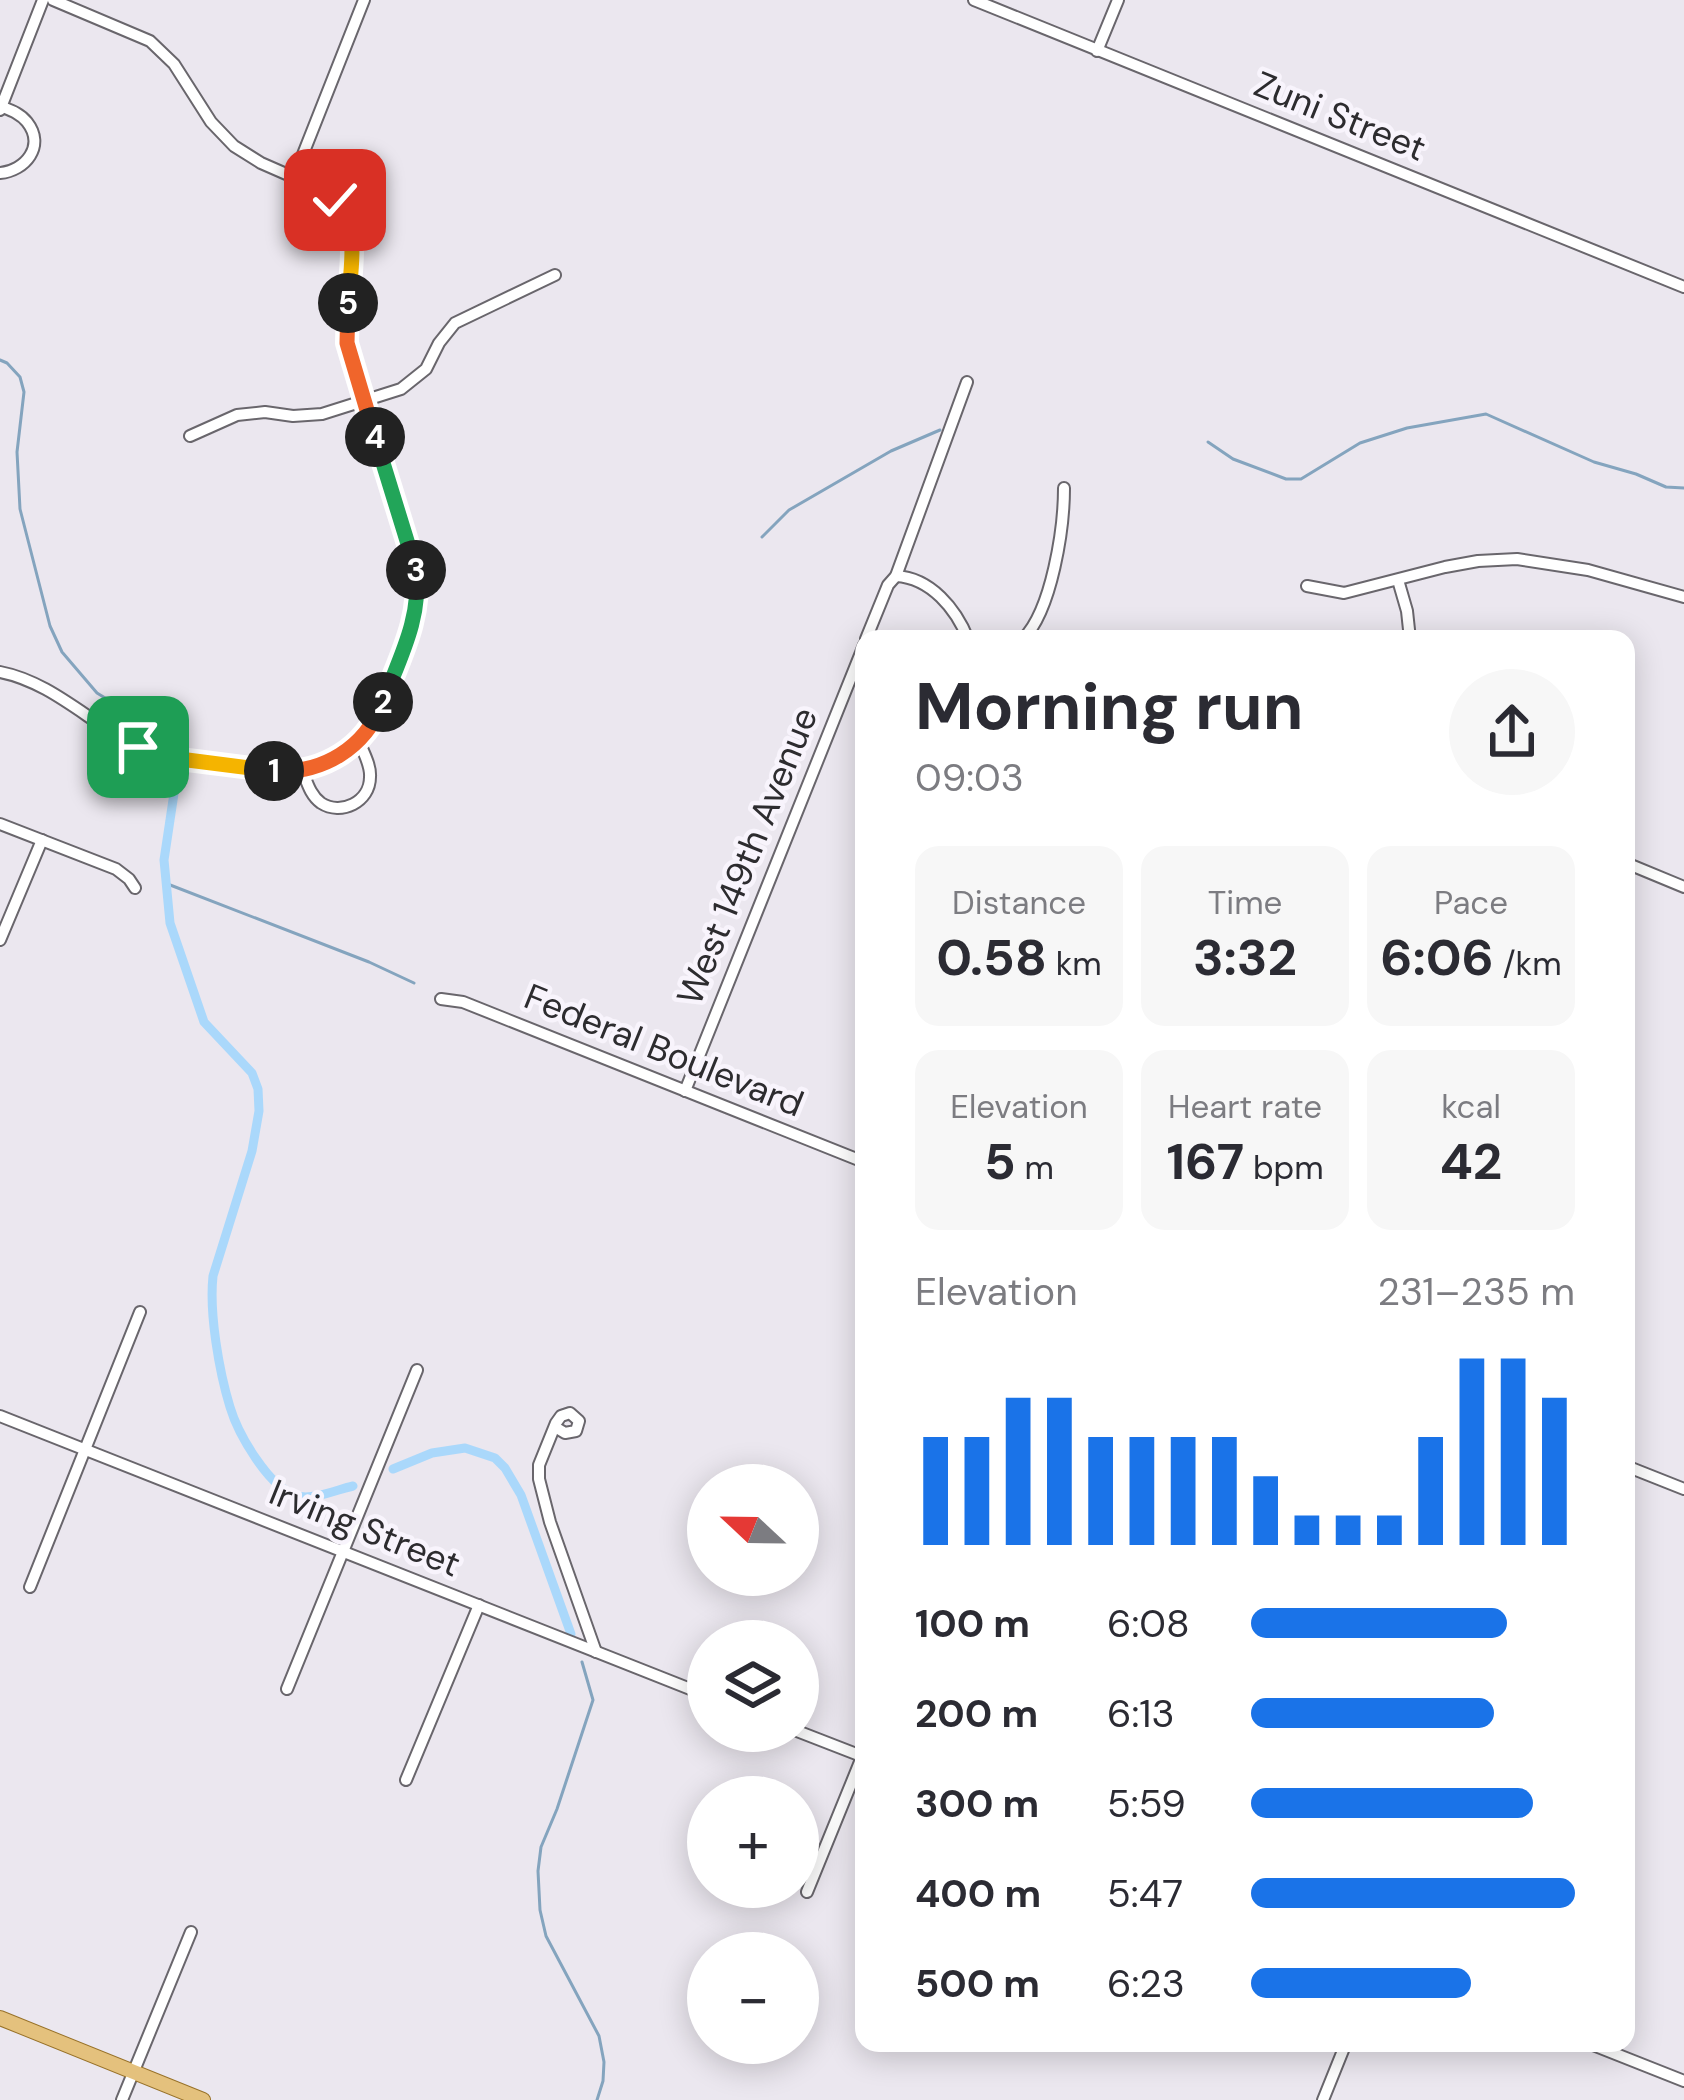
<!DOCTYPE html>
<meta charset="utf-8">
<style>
body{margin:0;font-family:"DM Sans",sans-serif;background:#f7f7f7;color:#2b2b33;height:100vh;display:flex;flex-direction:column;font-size:45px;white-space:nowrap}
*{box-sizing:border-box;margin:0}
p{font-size:39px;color:#7c7c81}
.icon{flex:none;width:66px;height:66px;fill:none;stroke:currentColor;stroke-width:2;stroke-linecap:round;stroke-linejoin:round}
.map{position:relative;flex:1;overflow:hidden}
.side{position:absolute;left:855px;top:630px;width:780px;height:1422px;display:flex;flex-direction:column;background:#fff;border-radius:24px;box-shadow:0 6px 30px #0003}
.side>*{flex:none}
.needle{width:78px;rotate:292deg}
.controls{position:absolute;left:687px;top:1464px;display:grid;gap:24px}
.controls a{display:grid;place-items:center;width:132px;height:132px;border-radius:50%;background:#fff;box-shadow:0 6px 30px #0003;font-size:60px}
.pin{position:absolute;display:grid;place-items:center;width:102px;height:102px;color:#fff;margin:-51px;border-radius:24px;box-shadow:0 6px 18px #0006}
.km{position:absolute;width:60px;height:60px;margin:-30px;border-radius:50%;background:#222;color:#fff;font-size:33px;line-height:60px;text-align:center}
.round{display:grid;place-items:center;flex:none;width:126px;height:126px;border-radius:63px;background:#f7f7f7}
.overview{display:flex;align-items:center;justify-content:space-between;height:204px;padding:0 60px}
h1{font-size:66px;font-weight:700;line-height:90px}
.stats{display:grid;grid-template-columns:repeat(3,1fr);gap:18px;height:204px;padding:12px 60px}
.stats div{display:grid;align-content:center;border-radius:24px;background:#f7f7f7;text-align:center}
.stats b{font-size:51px;font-weight:700}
.stats small{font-size:33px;font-weight:400}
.stats p{font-size:33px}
.chart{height:336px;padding:24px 60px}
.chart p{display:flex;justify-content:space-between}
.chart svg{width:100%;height:216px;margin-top:12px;stroke:#1a73e8;stroke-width:6}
ul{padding:0 60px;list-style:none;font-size:39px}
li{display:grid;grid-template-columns:192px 144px 1fr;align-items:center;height:90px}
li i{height:30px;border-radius:15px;background:#1a73e8}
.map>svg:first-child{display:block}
</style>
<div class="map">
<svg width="1684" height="2100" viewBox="0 0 1684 2100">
<rect width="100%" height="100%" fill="#ebe7ef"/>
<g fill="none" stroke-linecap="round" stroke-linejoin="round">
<g stroke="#84a4be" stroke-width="3">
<polyline points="0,360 7,363 20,377 24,392 17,452 20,509 50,626 62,652 97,693 146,723 164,743"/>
<polyline points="1208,442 1233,459 1286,479 1301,479 1360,443 1407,428 1486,414 1594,462 1636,474 1666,487 1684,488"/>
<polyline points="762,537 789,510 891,451 940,430"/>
<polyline points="165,883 369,962 414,983"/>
<polyline points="582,1662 593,1700 557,1809 541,1847 538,1871 540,1910 546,1936 599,2036 604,2062 603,2081 597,2100"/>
</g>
<g stroke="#aad8fb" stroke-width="9">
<path d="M173 770 176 780 164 860 170 923 204 1022 252 1073 258 1089 259 1111 252 1151 213 1276C209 1313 219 1371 230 1407 238 1434 269 1488 297 1496 314 1500 336 1490 353 1486"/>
<polyline points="393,1469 432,1453 465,1448 495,1458 505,1468 521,1495 571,1634"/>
</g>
<defs>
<g id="minor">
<path d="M53 0 150 41 174 64 211 122 234 146 261 163 325 191 343 209 352 231 353 244 346 325 350 358 414 560C417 576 419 592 416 608 411 644 383 714 359 741 363 752 371 765 370 777 370 802 341 816 321 803 310 795 307 782 302 770"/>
<polyline points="974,0 1684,287"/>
<polyline points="1097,51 1118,0"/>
<path d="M0 106C10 110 20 113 27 122 46 146 25 171 0 173"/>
<polyline points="0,110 43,0"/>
<polyline points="294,177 364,0"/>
<polyline points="190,436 237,415 265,412 293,416 322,414 401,389 426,369 439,343 455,323 555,275"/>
<path d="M896 576C931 578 956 609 968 639"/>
<polyline points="1398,580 1407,611 1410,639"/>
<polyline points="1307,586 1344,593 1445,567 1478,561 1517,559 1588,570 1684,597"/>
<polyline points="866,639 888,585 896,576 967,382"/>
<path d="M1023 639C1052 610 1064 528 1064 488"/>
<path d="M0 672C52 682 91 724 138 747 168 761 269 776 302 770 324 767 342 755 359 741"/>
<polyline points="0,824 116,869 129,879 135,888"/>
<polyline points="1626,863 1684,887"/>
<polyline points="0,940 42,840"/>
<polyline points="441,999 463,1002 864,1162"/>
<polyline points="685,1091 864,645"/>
<polyline points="0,1416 708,1696"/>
<polyline points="555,1427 565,1433 576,1431 579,1421 570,1413 561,1416 556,1423 539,1465 539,1479 550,1522 596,1652"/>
<polyline points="1626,1466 1684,1489"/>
<polyline points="30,1587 140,1312"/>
<polyline points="287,1689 417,1370"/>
<polyline points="797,1731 864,1757"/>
<polyline points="406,1780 479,1605"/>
<polyline points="807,1892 862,1757"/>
<polyline points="1588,2043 1684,2081"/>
<polyline points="122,2100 191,1932"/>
<polyline points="1323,2100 1346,2043"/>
</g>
<polyline id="major" points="0,2018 203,2100"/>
</defs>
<use href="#minor" stroke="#69666c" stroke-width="14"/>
<use href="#major" stroke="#987229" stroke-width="16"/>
<use href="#minor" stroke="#fff" stroke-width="10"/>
<use href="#major" stroke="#e4c17d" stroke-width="14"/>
</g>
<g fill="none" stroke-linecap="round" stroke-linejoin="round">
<defs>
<polyline id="split-1" points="138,747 172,758 274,771"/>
<path id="split-2" d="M274 771C323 774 365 748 383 702"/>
<path id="split-3" d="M383 702C399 659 422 618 416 570"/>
<polyline id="split-4" points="375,437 416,570"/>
<polyline id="split-5" points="348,303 347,343 375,437"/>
<path id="split-6" d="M335 200C360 231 351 265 348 303"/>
</defs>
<use href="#split-1" stroke="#fff" stroke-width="24"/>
<use href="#split-2" stroke="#fff" stroke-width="24"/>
<use href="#split-3" stroke="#fff" stroke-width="24"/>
<use href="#split-4" stroke="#fff" stroke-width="24"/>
<use href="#split-5" stroke="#fff" stroke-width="24"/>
<use href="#split-6" stroke="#fff" stroke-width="24"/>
<use href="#split-1" stroke="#f5b400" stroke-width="15"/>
<use href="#split-2" stroke="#f0652b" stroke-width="15"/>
<use href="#split-3" stroke="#22a559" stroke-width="15"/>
<use href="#split-4" stroke="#22a559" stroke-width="15"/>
<use href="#split-5" stroke="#f0652b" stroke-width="15"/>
<use href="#split-6" stroke="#f5b400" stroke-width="15"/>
</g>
<g text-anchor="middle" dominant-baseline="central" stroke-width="9" stroke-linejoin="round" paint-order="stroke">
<g font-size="36" fill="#2d2c2f" stroke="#f8f4fc">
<text transform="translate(1340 116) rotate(22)">Zuni Street</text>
<text transform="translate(747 856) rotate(-68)">West 149th Avenue</text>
<text transform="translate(664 1050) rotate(22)">Federal Boulevard</text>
<text transform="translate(365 1528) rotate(22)">Irving Street</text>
</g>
</g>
</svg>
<div class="controls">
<a><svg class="needle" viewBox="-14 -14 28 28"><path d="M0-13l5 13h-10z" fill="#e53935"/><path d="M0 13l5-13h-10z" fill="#7c7c81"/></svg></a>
<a><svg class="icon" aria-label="layers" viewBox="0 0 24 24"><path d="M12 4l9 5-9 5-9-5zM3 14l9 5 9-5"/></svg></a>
<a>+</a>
<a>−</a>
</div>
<div class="pin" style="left:138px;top:747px;background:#1e9e55"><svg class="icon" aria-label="arrive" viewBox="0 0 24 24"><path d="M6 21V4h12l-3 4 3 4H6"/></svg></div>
<div class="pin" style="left:335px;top:200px;background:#d93025"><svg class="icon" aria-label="check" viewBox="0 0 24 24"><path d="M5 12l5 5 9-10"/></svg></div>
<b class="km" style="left:274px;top:771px">1</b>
<b class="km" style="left:383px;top:702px">2</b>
<b class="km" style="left:416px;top:570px">3</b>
<b class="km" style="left:375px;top:437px">4</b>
<b class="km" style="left:348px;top:303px">5</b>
<section class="side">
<div class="overview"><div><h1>Morning run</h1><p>09:03</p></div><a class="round"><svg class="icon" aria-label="share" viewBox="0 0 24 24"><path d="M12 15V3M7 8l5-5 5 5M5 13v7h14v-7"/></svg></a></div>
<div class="stats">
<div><p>Distance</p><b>0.58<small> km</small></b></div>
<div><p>Time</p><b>3:32</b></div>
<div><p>Pace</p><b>6:06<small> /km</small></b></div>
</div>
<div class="stats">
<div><p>Elevation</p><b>5<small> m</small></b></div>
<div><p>Heart rate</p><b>167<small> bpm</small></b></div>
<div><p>kcal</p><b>42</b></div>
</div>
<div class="chart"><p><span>Elevation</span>231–235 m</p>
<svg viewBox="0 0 160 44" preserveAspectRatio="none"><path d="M5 44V22M15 44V22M25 44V14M35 44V14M45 44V22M55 44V22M65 44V22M75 44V22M85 44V30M95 44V38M105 44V38M115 44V38M125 44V22M135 44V6M145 44V6M155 44V14"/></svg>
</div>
<ul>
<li><b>100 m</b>6:08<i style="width:79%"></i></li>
<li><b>200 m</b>6:13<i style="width:75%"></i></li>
<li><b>300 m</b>5:59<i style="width:87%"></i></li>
<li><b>400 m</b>5:47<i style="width:100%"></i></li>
<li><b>500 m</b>6:23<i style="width:68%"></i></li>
</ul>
</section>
</div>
